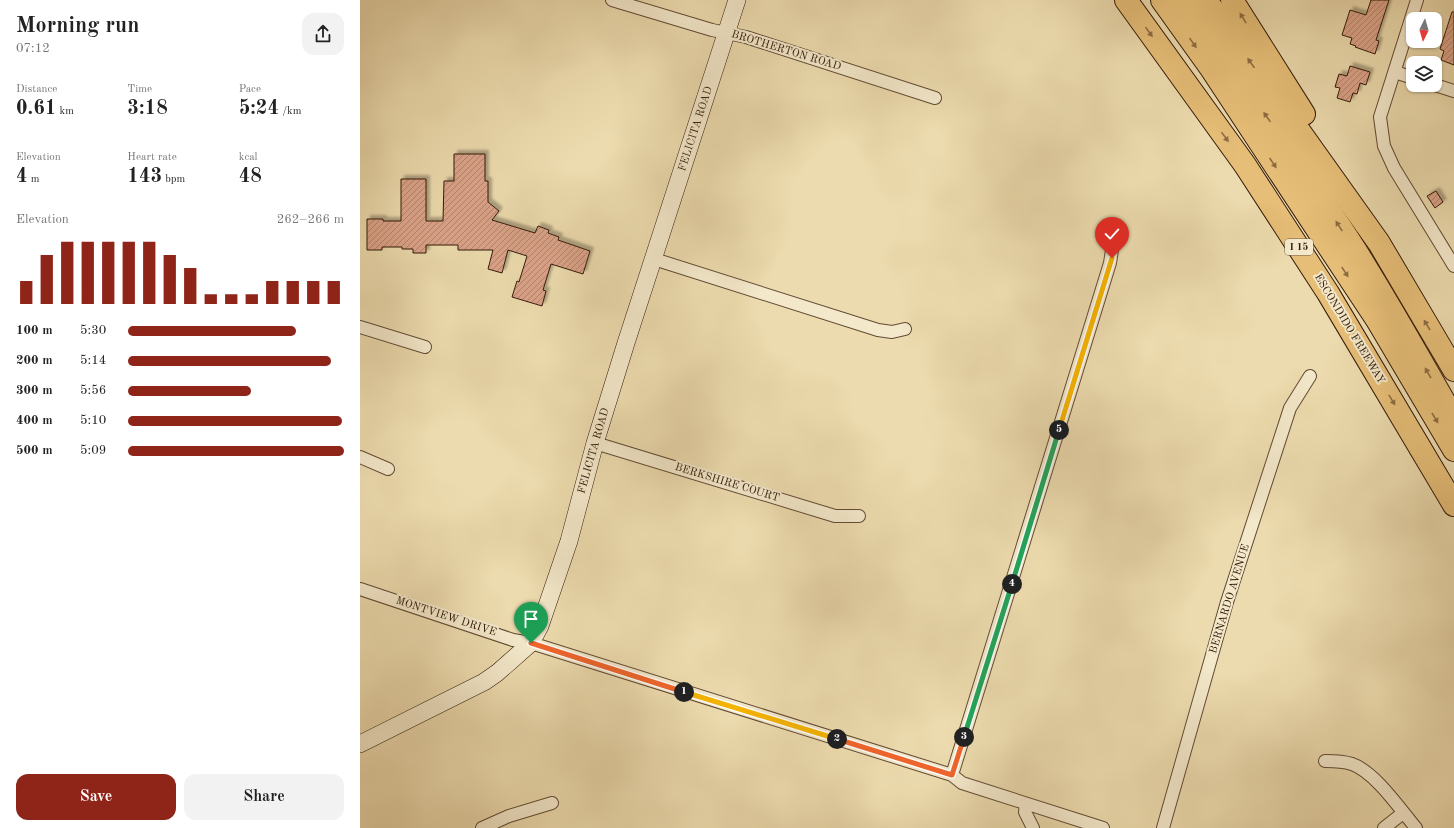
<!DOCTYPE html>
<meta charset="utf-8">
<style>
body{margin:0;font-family:"Old Standard TT",serif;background:#f2f2f2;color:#222;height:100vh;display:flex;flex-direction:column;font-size:15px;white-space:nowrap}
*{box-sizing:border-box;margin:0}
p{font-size:13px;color:#767676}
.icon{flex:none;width:22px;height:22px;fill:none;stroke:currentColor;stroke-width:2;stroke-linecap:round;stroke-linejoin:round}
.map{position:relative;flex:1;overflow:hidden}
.panel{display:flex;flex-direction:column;background:#fff;width:360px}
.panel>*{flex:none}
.needle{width:26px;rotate:185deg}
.buttons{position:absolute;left:1046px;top:12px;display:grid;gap:8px}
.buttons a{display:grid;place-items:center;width:36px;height:36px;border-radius:8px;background:#fff;box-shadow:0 1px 3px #0004;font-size:20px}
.pin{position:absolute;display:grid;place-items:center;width:34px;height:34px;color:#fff;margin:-41px -17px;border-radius:50% 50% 50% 0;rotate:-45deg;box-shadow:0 0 4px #0007}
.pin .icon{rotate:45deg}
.km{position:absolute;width:20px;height:20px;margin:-10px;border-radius:50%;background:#222;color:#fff;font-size:11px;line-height:20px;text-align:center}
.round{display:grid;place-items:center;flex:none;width:42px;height:42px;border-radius:12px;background:#f2f2f2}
.summary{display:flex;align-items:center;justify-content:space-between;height:68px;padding:0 16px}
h1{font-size:22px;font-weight:800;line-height:30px}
.stats{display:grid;grid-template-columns:repeat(3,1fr);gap:6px;height:68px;padding:4px 16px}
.stats div{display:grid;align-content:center}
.stats b{font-size:20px;font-weight:800}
.stats small{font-size:11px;font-weight:400}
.stats p{font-size:11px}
.chart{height:112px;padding:8px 16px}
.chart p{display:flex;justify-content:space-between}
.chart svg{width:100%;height:72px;margin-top:4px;stroke:#8f2418;stroke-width:6}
.action{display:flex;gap:8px;margin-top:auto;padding:8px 16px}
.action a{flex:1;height:46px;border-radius:12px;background:#8f2418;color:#fff;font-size:16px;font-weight:800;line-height:46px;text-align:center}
.action a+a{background:#f2f2f2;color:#222}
ul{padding:0 16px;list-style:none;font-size:13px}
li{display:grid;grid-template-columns:64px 48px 1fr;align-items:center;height:30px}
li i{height:10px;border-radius:5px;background:#8f2418}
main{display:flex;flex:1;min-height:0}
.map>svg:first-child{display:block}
</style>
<main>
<section class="panel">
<div class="summary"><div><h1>Morning run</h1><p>07:12</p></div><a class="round"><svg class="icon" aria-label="share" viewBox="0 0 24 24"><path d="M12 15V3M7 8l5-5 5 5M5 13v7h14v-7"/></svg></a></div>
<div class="stats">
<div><p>Distance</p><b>0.61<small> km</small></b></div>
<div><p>Time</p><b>3:18</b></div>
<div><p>Pace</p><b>5:24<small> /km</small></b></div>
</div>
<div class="stats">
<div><p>Elevation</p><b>4<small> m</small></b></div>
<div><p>Heart rate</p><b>143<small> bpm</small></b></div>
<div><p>kcal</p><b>48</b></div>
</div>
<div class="chart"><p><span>Elevation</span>262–266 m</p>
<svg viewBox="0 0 160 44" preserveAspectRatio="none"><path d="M5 44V30M15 44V14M25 44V6M35 44V6M45 44V6M55 44V6M65 44V6M75 44V14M85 44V22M95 44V38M105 44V38M115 44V38M125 44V30M135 44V30M145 44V30M155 44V30"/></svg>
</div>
<ul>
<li><b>100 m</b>5:30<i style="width:78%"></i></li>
<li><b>200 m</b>5:14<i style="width:94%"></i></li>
<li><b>300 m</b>5:56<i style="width:57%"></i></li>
<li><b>400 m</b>5:10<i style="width:99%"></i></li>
<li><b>500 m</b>5:09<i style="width:100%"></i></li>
</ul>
<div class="action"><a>Save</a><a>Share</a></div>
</section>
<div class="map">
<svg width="1094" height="828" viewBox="0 0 1094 828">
<defs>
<pattern id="building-hatch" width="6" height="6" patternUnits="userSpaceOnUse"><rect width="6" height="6" fill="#dba389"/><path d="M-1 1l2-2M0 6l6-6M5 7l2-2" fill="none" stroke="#b2846e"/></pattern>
<filter id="shadow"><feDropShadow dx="3.5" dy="-3.5" stdDeviation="1" flood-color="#0004"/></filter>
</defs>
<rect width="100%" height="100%" fill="#ecdbae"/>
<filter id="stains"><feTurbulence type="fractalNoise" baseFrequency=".005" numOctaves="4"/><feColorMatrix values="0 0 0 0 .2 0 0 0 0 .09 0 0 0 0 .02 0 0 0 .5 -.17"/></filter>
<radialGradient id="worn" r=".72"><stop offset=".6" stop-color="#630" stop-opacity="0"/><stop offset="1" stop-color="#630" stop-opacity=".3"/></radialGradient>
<g fill="url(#building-hatch)" stroke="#341b0b" filter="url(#shadow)">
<polygon points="1011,0 1029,0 1016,40 1019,41 1015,54 995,47 996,46 990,44 992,38 982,35 990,10 1006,15"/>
<polygon points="1092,12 1094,12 1094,65 1081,60 1084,51 1080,49"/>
<polygon points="990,66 1010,72 1006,85 1000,83 997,94 993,93 990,102 977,98 980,88 975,87 979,74 987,76"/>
<polygon points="94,154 125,154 125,181 128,181 128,202 139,211 132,220 175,233 178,226 189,230 188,233 199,237 198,240 230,251 223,274 191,264 183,290 186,291 182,306 152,297 157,281 159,282 167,256 148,250 142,273 128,269 133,250 98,250 98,245 66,245 66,253 53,253 53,249 42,249 42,247 22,247 22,250 7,250 7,219 23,219 23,221 41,221 41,179 66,179 66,221 83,221 84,181 94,181"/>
<polygon points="1076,191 1083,202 1075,208 1067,196"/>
</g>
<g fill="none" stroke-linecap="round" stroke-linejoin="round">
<defs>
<g id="street">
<polyline points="252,0 352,30 386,37 575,98"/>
<polyline points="1057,0 1020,117 1024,146 1034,168 1094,266"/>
<polyline points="1035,72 1053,78"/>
<polyline points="1075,85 1094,91"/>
<polyline points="294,259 518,330 532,332 545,329"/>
<polyline points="0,327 65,347"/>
<polyline points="235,443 475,516 499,516"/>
<polyline points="0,457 28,469"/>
<polyline points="0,589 153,640 171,643 592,775 602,783 743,828"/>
<path d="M965 761C974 761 983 761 992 764 1015 772 1040 809 1056 828"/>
<polyline points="592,775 750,263 755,231"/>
<polyline points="666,804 665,812 673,828"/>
<polyline points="122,828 149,816 192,803"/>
<polyline points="803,828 867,602 930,408 950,376"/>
<polyline points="1024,828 1043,813"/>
</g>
<polyline id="secondary" points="0,744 124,682 137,673 171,643 180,626 209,541 235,443 266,343 377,0"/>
<g id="highway">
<polyline points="766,0 885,165 968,293 1094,505"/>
<polyline points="802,0 850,67 1017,320 1094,450"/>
<path d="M826 0C883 83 941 166 996 251 1030 306 1062 362 1094 419"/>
<polyline points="846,0 1019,243 1094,370"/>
<polyline points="872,0 944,114"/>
</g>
</defs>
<use href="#street" stroke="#624b34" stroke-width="14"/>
<use href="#secondary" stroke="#341b0b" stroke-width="18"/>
<use href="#highway" stroke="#341b0b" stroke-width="24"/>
<use href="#street" stroke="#f3e8ca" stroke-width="12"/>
<use href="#secondary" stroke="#f3e8ca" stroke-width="17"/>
<use href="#highway" stroke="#e6be77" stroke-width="22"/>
</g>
<defs><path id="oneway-solid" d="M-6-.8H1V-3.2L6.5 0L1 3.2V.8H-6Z"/></defs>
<g fill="#8d6c41">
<use href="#oneway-solid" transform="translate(883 18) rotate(-122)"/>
<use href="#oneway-solid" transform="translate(789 32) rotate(54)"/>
<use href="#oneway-solid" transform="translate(833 43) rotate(55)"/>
<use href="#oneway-solid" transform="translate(891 63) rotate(-125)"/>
<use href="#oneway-solid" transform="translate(907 117) rotate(-125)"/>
<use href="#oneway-solid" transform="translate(865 137) rotate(54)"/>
<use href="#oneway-solid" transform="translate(913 163) rotate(56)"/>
<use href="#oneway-solid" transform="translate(979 226) rotate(-123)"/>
<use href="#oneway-solid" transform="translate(985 272) rotate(57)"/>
<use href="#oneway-solid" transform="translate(1067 325) rotate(-121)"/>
<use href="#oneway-solid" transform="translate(1068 373) rotate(-120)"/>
<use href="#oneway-solid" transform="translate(1032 400) rotate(59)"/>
<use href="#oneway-solid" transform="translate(1075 418) rotate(59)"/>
</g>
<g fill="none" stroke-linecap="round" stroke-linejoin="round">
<defs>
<polyline id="split-1" points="171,643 324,692"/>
<polyline id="split-2" points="324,692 477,739"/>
<polyline id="split-3" points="477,739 592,775 604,737"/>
<polyline id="split-4" points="604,737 652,584"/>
<polyline id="split-5" points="652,584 699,430"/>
<polyline id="split-6" points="699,430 752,258"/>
</defs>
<use href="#split-1" stroke="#fff" stroke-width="8"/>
<use href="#split-2" stroke="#fff" stroke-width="8"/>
<use href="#split-3" stroke="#fff" stroke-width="8"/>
<use href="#split-4" stroke="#fff" stroke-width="8"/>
<use href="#split-5" stroke="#fff" stroke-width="8"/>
<use href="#split-6" stroke="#fff" stroke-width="8"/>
<use href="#split-1" stroke="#f0652b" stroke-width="5"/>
<use href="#split-2" stroke="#f5b400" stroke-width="5"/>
<use href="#split-3" stroke="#f0652b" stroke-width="5"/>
<use href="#split-4" stroke="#22a559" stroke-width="5"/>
<use href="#split-5" stroke="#22a559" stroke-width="5"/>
<use href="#split-6" stroke="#f5b400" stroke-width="5"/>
</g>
<g text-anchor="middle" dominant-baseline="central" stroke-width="4" stroke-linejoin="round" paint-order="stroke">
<rect fill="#f3e8ca" stroke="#6d5844" stroke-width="1" x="925" y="239" width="28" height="16" rx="3"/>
<g font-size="10" font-weight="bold" fill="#341b0b">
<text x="939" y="247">I 15</text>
</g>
<g font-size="11" fill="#341b0b" stroke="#f3e8ca">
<text transform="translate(426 51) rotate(17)">BROTHERTON ROAD</text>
<text transform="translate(336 129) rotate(-72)">FELICITA ROAD</text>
<text transform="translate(989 329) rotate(59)">ESCONDIDO FREEWAY</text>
<text transform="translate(234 451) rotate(-74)">FELICITA ROAD</text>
<text transform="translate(367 483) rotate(17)">BERKSHIRE COURT</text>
<text transform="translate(870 599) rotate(-73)">BERNARDO AVENUE</text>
<text transform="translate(86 617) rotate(18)">MONTVIEW DRIVE</text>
</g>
</g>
<rect width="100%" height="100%" filter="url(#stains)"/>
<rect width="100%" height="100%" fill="url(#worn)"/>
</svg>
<div class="buttons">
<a><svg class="needle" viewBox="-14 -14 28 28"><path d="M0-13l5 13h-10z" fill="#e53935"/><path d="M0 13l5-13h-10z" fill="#767676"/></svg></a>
<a><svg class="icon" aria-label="layers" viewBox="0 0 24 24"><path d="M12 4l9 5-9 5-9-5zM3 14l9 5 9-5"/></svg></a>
</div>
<div class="pin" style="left:171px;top:643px;background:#1e9e55"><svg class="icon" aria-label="arrive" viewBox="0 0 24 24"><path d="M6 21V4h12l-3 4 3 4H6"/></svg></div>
<div class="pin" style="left:752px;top:258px;background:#d93025"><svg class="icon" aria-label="check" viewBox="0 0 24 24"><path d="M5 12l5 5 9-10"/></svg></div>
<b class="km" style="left:324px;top:692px">1</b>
<b class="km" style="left:477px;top:739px">2</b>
<b class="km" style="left:604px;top:737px">3</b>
<b class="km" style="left:652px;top:584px">4</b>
<b class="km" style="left:699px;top:430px">5</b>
</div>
</main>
